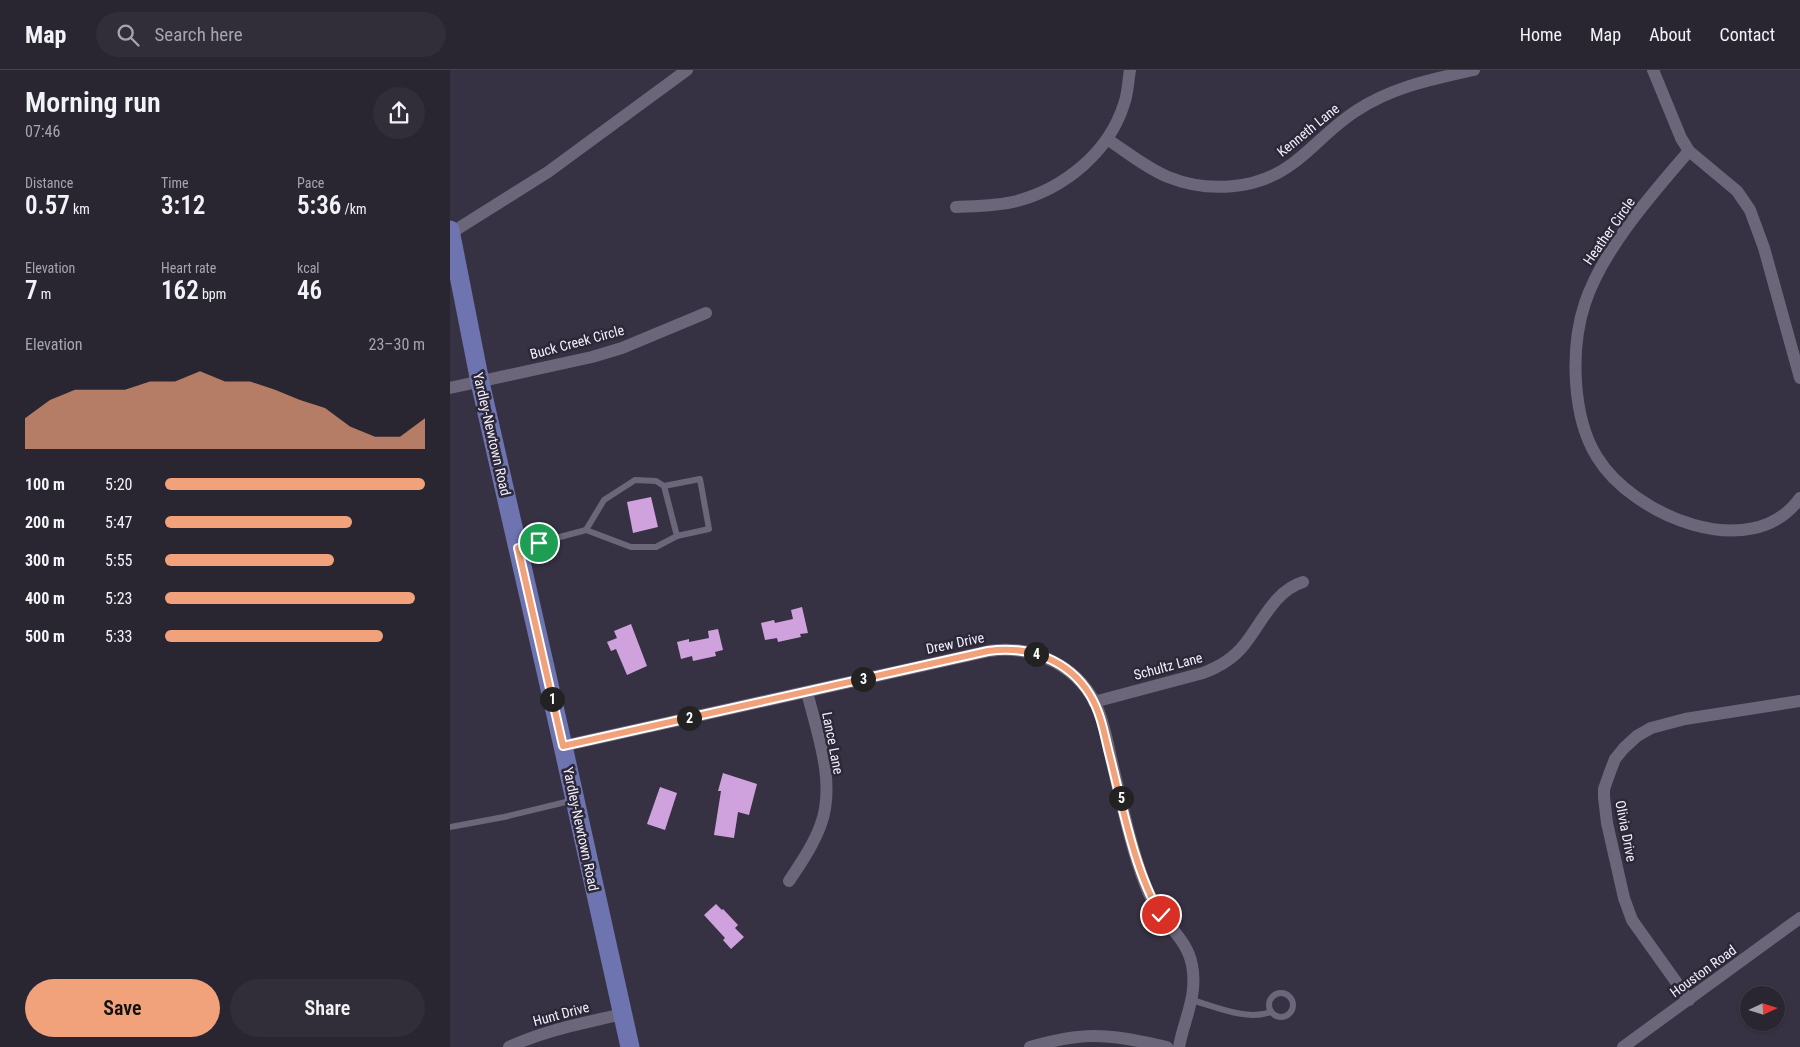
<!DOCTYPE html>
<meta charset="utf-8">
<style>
body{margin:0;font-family:"Roboto Condensed",sans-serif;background:#312e3a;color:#f1f3f6;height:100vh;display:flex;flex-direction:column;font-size:19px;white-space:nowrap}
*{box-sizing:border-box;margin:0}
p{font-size:16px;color:#a5a5ac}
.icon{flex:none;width:28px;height:28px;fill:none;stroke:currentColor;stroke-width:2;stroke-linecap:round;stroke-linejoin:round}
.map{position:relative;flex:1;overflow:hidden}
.panel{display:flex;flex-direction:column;background:#292632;width:450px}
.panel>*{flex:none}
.needle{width:32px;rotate:86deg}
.controls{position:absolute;left:1290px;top:916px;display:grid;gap:10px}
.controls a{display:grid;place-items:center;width:45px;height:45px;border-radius:50%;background:#292632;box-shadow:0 1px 4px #0004,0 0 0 1px #45434d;font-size:25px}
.pin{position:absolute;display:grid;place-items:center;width:42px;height:42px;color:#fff;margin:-21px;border:2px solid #fff;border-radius:50%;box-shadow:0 1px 5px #0007}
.km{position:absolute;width:25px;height:25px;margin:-12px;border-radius:50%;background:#222;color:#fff;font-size:14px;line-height:25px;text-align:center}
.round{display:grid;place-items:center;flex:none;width:52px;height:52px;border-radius:26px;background:#312e3a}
.overview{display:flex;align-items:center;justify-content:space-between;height:85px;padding:0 25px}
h1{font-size:28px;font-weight:600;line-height:38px}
.figures{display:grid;grid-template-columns:repeat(3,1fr);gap:8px;height:85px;padding:5px 25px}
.figures div{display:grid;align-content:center}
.figures b{font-size:25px;font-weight:600}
.figures small{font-size:14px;font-weight:400}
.figures p{font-size:14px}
.chart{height:140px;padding:10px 25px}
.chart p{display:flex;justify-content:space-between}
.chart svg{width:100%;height:90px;margin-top:5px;fill:#f1a27b;opacity:.7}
.button{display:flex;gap:10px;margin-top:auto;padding:10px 25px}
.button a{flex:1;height:58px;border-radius:30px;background:#f1a27b;color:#111;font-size:20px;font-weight:600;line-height:58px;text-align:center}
.button a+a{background:#312e3a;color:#f1f3f6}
ul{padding:0 25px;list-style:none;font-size:16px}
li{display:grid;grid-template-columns:80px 60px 1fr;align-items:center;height:38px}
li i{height:12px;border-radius:6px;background:#f1a27b}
header{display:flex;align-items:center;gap:30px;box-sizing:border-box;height:70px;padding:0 25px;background:#292632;border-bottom:1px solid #45434d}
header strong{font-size:24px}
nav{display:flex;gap:28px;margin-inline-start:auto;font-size:18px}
.search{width:350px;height:45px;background:#312e3a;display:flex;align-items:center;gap:12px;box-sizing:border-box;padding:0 18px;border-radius:28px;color:#a5a5ac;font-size:19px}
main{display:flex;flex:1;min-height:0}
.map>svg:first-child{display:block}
</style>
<header>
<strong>Map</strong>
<div class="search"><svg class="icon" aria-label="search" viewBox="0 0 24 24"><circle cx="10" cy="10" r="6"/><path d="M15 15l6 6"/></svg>Search here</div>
<nav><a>Home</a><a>Map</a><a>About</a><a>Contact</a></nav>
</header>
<main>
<section class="panel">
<div class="overview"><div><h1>Morning run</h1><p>07:46</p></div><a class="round"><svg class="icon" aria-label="share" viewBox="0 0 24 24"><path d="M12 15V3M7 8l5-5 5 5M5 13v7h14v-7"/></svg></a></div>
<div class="figures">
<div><p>Distance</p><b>0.57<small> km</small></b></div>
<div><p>Time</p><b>3:12</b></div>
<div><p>Pace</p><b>5:36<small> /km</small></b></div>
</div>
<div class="figures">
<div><p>Elevation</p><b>7<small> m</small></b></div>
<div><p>Heart rate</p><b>162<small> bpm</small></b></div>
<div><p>kcal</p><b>46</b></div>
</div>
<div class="chart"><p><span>Elevation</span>23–30 m</p>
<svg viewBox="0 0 160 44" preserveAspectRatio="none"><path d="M0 44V29L10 20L20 15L30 15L40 15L50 11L60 11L70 6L80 11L90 11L100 15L110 20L120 24L130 33L140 38L150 38L160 29V44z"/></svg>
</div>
<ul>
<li><b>100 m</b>5:20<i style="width:100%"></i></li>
<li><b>200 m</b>5:47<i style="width:72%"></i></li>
<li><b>300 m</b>5:55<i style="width:65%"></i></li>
<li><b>400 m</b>5:23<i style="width:96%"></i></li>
<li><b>500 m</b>5:33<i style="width:84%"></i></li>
</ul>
<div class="button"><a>Save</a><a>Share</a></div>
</section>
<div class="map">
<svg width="1350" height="977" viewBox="0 0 1350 977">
<rect width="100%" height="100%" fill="#373243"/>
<g fill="#d0a2dd">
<polygon points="201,427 208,457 183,463 177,432"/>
<polygon points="352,537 358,563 350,564 351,567 328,572 327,568 315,570 311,553 324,550 325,553 343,549 341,540"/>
<polygon points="181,554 197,596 177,605 166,579 161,581 157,572 167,568 164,561"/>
<polygon points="268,559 273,580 265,582 266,586 243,591 242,586 231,589 227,572 239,569 239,572 259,568 258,561"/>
<polygon points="273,703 307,714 299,745 288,742 284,768 264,765 271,721 268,721"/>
<polygon points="210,717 227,723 215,760 197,754"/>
<polygon points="266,834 272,840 273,839 288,855 285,858 294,867 281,879 273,870 275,868 254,845"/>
</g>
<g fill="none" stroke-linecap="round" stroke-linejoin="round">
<g stroke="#6b6679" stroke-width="6">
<polygon points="250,409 259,459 227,466 206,477 181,477 136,460 154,430 185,410 206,411 214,416"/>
<polyline points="214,416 227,466"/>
<polyline points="69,478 136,460"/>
<polyline points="0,757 54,747 124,730"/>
<circle cx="831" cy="935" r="12"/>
<path d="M742 930C766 937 797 951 821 942"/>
</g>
<g stroke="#6b6679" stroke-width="12">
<polyline points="1203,0 1231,68 1239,81 1287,121 1300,140 1314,178 1350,308"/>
<path d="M657 69C677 82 696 98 718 107 758 123 807 120 842 94 864 78 882 56 906 41 942 17 983 9 1024 0"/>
<path d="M1239 81C1202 124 1153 179 1135 233 1120 278 1122 347 1147 387 1182 445 1301 496 1350 428"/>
<path d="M506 137C526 136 547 136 567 131 615 118 659 82 674 34 678 24 678 11 680 0"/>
<polyline points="1,163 98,102 237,0"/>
<polyline points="0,318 142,287 172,278 256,243"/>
<path d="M644 632 753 603C769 597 783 589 794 575 812 553 824 521 853 512"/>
<path d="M113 676 539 581C584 574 632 597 649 642 656 660 659 681 664 701 673 738 681 778 695 814 699 825 704 835 711 844 723 861 738 874 742 895 748 926 734 949 729 977"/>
<path d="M339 811C351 793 364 774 371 754 386 712 367 663 357 622"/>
<polyline points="1239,930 1182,850 1174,828 1157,753 1154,727 1154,719 1160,702 1165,689 1174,678 1187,666 1201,658 1235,649 1350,631"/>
<path d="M59 977C95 960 134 953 172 944"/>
<path d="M580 977C601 971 623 966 644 966 669 966 693 972 717 977"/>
<polyline points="1173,977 1350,848"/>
</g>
<polyline stroke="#6d74b0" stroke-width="19" points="0,160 30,312 113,676 180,977"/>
</g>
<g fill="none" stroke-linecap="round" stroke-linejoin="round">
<defs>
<path id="route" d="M89 473 68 478 113 676 538 581C578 575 619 590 640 625 651 643 654 663 659 683 672 733 684 801 711 845"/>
</defs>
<use href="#route" stroke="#fff" stroke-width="10"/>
<use href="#route" stroke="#f1a27b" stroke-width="6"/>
</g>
<g text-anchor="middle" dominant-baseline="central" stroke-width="5" stroke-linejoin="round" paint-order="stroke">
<g font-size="14" fill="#f3f0fb" stroke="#2d2839">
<text transform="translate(858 60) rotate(-39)">Kenneth Lane</text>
<text transform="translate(1159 161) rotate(-55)">Heather Circle</text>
<text transform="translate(127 272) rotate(-15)">Buck Creek Circle</text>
<text transform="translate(42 364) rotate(77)">Yardley-Newtown Road</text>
<text transform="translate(505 573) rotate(-12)">Drew Drive</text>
<text transform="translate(718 596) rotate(-15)">Schultz Lane</text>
<text transform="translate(383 673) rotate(79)">Lance Lane</text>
<text transform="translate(131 759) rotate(78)">Yardley-Newtown Road</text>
<text transform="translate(1176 761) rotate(79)">Olivia Drive</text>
<text transform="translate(1253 901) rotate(-36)">Houston Road</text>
<text transform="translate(111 944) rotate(-15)">Hunt Drive</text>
</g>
</g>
</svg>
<div class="controls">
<a><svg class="needle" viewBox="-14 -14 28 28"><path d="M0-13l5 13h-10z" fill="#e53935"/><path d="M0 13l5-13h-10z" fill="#a5a5ac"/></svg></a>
</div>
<div class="pin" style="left:89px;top:473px;background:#1e9e55"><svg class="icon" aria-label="arrive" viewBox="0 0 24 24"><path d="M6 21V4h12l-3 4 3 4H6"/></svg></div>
<div class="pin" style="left:711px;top:845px;background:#d93025"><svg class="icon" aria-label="check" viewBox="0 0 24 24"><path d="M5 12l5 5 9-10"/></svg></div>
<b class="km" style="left:102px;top:629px">1</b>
<b class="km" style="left:239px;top:648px">2</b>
<b class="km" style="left:413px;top:609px">3</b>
<b class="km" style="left:586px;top:584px">4</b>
<b class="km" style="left:671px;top:728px">5</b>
</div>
</main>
